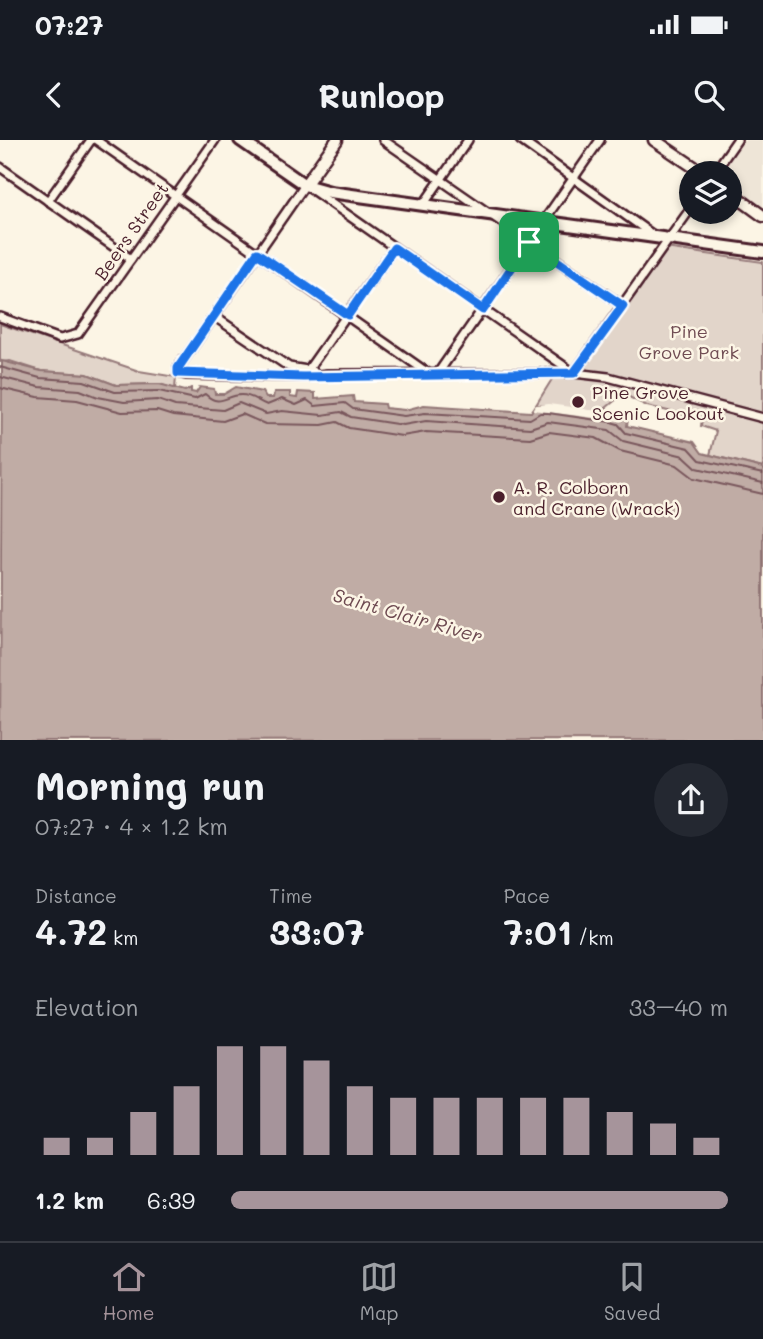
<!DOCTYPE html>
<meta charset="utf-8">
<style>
body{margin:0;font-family:Mali,sans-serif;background:#242831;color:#f1f3f6;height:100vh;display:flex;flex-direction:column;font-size:26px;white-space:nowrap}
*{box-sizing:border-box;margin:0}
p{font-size:23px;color:#9ea1a6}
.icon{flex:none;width:38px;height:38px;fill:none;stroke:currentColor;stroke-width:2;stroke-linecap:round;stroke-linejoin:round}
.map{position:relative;height:600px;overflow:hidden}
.panel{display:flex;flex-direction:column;background:#171b24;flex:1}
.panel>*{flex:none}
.controls{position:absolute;left:679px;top:21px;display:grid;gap:14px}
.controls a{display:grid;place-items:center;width:63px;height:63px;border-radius:50%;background:#171b24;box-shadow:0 4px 10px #0003;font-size:35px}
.pin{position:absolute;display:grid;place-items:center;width:60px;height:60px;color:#fff;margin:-30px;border-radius:14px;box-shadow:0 4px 10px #0006}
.round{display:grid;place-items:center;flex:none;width:74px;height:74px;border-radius:37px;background:#242831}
.summary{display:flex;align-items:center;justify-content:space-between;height:119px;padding:0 35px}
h1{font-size:38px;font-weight:800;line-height:52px}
.stats{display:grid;grid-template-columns:repeat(3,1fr);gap:10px;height:119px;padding:7px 35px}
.stats div{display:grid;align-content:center}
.stats b{font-size:35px;font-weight:800}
.stats small{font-size:19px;font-weight:400}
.stats p{font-size:19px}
.chart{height:196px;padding:14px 35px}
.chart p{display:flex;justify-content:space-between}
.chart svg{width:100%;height:126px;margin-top:7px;stroke:#a6949b;stroke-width:6}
ul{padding:0 35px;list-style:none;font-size:23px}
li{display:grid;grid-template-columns:112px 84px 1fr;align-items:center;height:52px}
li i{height:18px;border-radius:9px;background:#a6949b}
.status{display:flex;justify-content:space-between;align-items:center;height:49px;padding:0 35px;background:#171b24;direction:ltr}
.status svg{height:19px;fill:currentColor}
header{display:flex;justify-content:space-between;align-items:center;height:91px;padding:0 35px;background:#171b24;font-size:32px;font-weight:800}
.tab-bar{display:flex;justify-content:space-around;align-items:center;height:98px;border-top:2px solid #363941;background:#171b24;font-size:19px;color:#9ea1a6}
.tab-bar a{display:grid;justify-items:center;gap:4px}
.tab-bar .on{color:#a6949b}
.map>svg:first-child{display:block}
</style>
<div class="status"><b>07:27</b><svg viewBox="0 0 49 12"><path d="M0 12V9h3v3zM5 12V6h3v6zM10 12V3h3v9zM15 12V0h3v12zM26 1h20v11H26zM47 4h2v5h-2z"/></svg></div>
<header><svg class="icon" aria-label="back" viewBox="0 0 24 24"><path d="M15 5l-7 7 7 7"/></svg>Runloop<svg class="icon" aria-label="search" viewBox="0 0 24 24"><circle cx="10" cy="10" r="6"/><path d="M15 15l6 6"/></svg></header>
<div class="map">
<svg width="763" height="601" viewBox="0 0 763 601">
<rect width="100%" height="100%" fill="#fcf5e5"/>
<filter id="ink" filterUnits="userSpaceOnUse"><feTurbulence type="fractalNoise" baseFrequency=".0143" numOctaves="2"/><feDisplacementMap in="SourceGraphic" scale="14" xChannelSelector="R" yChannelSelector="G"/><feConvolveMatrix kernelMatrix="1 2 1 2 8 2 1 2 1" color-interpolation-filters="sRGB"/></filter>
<g filter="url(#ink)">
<polygon fill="#eee5d7" points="745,0 763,0 763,66 730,43 730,33 721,33"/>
<g fill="#e2d5ca" stroke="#967a7a" stroke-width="2">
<polygon points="665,108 763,122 763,328 710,315 716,291 701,286 702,279 647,266 623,254 601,272 536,265 554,236 574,237"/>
<polygon points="0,184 139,231 176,237 175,249 159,244 116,245 87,234 41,231 10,221 0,222"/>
</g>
<polygon fill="#c0aca5" stroke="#917474" stroke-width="2" points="2,221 41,231 87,234 116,245 159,244 185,251 191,248 191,252 196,253 200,247 214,249 215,254 224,254 236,247 262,252 266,258 273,258 274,252 290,252 290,257 297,258 298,252 315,253 315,259 353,256 354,262 384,264 385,268 405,270 424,265 531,272 536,265 549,266 628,278 627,286 694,302 702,313 763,328 763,600 0,601"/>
<polygon fill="#fcf5e5" points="549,264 606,272 628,278 618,281 533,270 536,265"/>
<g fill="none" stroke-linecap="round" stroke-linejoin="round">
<g stroke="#79575c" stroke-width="2">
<path d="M0 227 40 238 84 241 115 252 159 251 195 259 205 254C220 268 226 255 241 255 252 255 257 261 267 265L282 259 296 265 307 260 315 266 345 263 353 269 404 276 425 273 530 279 540 273H548L611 282 618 284 626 293 689 308 700 320 763 334"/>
<polyline points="0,237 39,247 80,250 98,257 124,262 158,260 175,266 223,270 239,263 266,274 282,271 322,275 341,272 351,277 403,285 426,281 530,288 548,282 609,290 623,301 684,316 697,328 763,343"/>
<polyline points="0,248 38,257 77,260 122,272 157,271 173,276 223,281 242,274 265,284 322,285 337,282 349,288 402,296 426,292 530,298 549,292 596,298 620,311 677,325 694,338 763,354"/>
</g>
<defs>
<g id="street">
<polyline points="96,0 428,233"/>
<polyline points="383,0 623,166"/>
<polyline points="520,0 653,95"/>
<polyline points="0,27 131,119"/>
<polyline points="714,33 737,0"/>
<polyline points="48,61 91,0"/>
<polyline points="423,65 468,0"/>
<polyline points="0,177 60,199 78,194 215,0"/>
<polyline points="215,177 289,227 313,231"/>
<polyline points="308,230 394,108"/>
<polyline points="438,233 600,0"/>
<polyline points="574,233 305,45 178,228 178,233 186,235 303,237 327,234 574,233 608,237 763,278"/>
<polyline points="574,233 691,68"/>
</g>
<g id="secondary">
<polyline points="654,0 703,33"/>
<polyline points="305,45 337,0"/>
<polyline points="730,52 763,76"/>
</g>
<polyline id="primary" points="240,0 305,45 330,52 763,112"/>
</defs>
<use href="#street" stroke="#4a1f2b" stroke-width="12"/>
<use href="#secondary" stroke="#4a1f2b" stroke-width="15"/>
<use href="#primary" stroke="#4a1f2b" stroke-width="16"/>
<use href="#street" stroke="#fcf5e5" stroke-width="7"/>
<use href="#secondary" stroke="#fcf5e5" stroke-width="10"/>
<use href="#primary" stroke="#fcf5e5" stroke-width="10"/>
</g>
</g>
<g fill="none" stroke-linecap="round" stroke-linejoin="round" filter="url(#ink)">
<defs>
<polygon id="route" points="529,102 623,166 574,233 303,237 178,233 178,228 257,113 348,175 394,108 483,170"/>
</defs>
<use href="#route" stroke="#fff" stroke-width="14"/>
<use href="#route" stroke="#1a73e8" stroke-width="9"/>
</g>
<g fill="#4a1f2b" stroke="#fcf5e5" stroke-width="2.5">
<circle cx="578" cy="262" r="7"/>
<circle cx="499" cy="357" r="7"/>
</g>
<g text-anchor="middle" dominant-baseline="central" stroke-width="5" stroke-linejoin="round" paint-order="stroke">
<g font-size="18" fill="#4a1f2b" stroke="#fcf5e5">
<text transform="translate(131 91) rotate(-55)">Beers Street</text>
</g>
<g font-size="18" fill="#704c53" stroke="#fcf5e5">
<text x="689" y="191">Pine<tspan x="689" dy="21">Grove Park</tspan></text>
</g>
<g font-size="18" fill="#4a1f2b" stroke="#fcf5e5" text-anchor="start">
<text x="592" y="252">Pine Grove<tspan x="592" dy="21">Scenic Lookout</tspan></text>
<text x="513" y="347">A. R. Colborn<tspan x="513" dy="21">and Crane (Wrack)</tspan></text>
</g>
<g font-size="19" font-style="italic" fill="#6d4950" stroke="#fcf5e5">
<text transform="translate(408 475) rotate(16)">Saint Clair River</text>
</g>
</g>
</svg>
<div class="controls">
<a><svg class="icon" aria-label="layers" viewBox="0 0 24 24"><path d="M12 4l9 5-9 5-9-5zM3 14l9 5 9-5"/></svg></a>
</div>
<div class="pin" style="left:529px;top:102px;background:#1e9e55"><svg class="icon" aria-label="arrive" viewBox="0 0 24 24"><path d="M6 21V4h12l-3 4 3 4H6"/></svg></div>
</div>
<section class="panel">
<div class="summary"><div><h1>Morning run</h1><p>07:27 · 4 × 1.2 km</p></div><a class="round"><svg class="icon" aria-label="share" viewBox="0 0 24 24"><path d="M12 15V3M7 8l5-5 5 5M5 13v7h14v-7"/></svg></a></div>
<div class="stats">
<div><p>Distance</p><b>4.72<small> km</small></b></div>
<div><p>Time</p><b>33:07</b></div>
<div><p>Pace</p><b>7:01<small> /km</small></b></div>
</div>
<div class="chart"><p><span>Elevation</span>33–40 m</p>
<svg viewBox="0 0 160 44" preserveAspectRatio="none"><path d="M5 44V38M15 44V38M25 44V29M35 44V20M45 44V6M55 44V6M65 44V11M75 44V20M85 44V24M95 44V24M105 44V24M115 44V24M125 44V24M135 44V29M145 44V33M155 44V38"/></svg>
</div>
<ul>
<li><b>1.2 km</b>6:39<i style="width:100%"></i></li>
</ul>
</section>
<nav class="tab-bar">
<a class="on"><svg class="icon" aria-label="home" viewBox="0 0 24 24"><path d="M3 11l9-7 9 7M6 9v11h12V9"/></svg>Home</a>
<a><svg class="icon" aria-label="map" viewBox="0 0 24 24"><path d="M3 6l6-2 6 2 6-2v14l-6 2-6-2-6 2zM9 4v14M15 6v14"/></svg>Map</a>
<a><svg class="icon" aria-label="saved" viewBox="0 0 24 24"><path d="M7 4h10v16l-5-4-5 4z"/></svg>Saved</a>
</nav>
